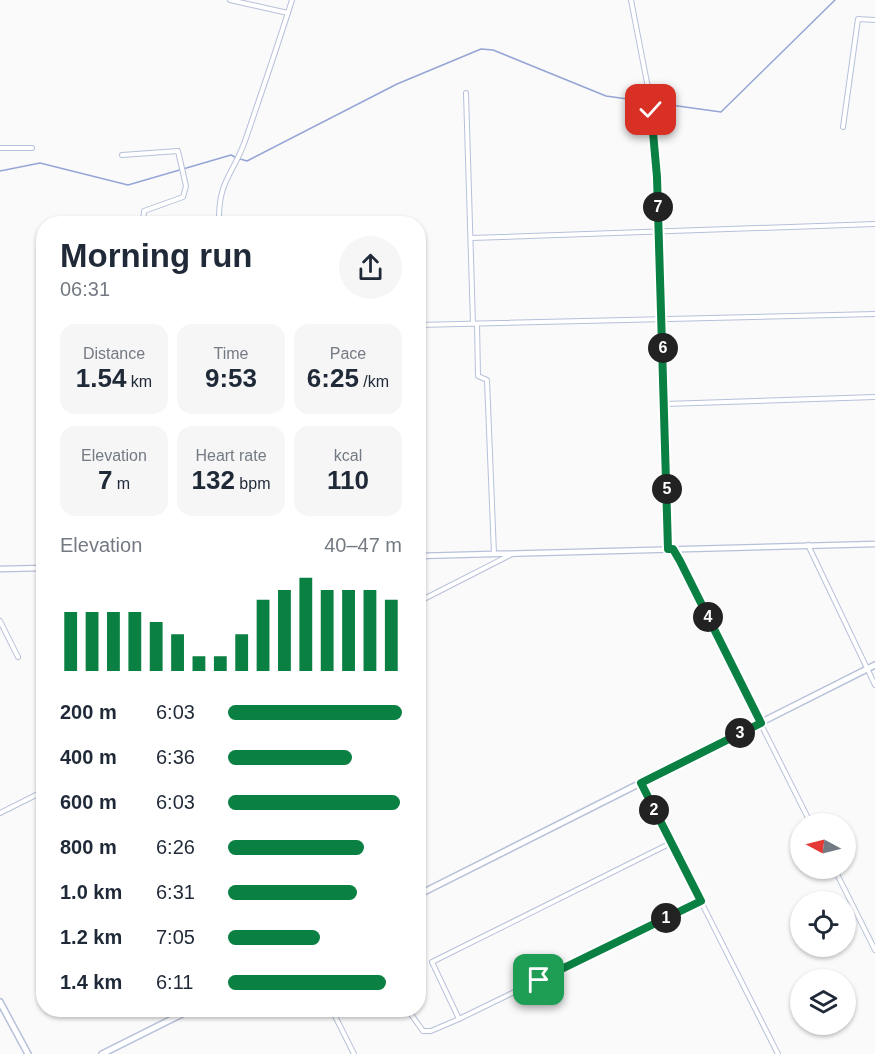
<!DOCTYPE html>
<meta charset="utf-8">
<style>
body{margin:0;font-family:Arial,sans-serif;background:#f6f6f7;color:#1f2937;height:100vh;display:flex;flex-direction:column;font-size:22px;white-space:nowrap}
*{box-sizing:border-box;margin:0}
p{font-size:20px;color:#747a83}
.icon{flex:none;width:33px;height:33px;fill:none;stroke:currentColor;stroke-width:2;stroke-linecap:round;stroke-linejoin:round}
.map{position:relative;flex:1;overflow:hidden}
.drawer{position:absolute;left:36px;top:216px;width:390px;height:801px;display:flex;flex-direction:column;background:#fff;border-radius:24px;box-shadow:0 2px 4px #0004}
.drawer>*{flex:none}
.needle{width:39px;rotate:277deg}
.tools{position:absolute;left:790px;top:813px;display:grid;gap:12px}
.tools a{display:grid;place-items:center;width:66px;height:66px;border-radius:50%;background:#fff;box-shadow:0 2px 4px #0004;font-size:30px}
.pin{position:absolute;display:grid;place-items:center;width:51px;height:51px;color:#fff;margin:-26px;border-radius:12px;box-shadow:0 3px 9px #0006}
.km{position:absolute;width:30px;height:30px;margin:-15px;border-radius:50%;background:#222;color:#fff;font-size:16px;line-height:30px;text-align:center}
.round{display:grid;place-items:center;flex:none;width:63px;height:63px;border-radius:32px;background:#f6f6f7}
.head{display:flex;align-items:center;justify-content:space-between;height:102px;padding:0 24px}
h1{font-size:33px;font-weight:600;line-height:45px}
.figures{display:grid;grid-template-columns:repeat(3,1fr);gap:9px;height:102px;padding:6px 24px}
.figures div{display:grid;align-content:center;border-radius:15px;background:#f6f6f7;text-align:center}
.figures b{font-size:26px;font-weight:600}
.figures small{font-size:16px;font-weight:400}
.figures p{font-size:16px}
.chart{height:168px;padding:12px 24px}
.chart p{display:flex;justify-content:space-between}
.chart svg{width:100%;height:108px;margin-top:6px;stroke:#0b8043;stroke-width:6}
ul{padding:0 24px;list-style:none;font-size:20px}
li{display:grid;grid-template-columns:96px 72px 1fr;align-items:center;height:45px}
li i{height:15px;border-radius:8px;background:#0b8043}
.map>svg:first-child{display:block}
</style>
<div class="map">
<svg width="875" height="1054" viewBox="0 0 875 1054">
<rect width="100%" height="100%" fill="#fafafa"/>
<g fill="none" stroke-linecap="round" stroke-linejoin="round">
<g stroke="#95a5d6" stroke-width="1.5">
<polyline points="240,159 247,161 397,84 481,49 493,50 606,96 721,112 835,0"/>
<polyline points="0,171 40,163 128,185 231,155 235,157"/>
</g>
<defs>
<g id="minor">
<polyline points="230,0 288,13"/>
<polyline points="631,0 650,98 657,177 668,549"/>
<polyline points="466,93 473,324"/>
<polyline points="843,127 858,19 875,20"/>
<polyline points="0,148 32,148"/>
<polyline points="122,155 178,151 186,186 183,197 144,211 143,224"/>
<path d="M219 224C218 180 232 177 245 141 261 94 277 48 292 0"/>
<polyline points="471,238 875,224"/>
<polyline points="477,324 478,376 487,380 494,554"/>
<polyline points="418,325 875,314"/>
<polyline points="665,404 875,397"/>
<polyline points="808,545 875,685"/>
<polyline points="673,549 811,824"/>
<polyline points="418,602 512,554"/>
<polyline points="0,621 18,657"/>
<polyline points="641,783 778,1054"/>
<polyline points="0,813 44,791"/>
<polyline points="834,868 875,950"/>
<polyline points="332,1010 354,1054"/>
<polyline points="408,1010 423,1031 431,1031 459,1019 432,962 671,843"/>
<polyline points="459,1019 701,901"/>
</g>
<g id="tertiary">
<polyline points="418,556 875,544"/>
<polyline points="0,569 44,568"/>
</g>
<g id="secondary">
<polyline points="418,895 875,665"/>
<polyline points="0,1002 28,1054"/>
<polyline points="102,1054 190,1010"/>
</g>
</defs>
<use href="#minor" stroke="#b6c0d9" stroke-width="6"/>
<use href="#tertiary" stroke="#b6c0d9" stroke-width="7"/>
<use href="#secondary" stroke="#b6c0d9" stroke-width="8"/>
<use href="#minor" stroke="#fff" stroke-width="4"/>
<use href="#tertiary" stroke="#fff" stroke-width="4.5"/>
<use href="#secondary" stroke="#fff" stroke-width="5"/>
</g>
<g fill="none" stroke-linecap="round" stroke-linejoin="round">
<defs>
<polyline id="route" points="539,980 701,901 641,783 761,723 680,561 673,549 668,549 657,177 651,110"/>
</defs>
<use href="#route" stroke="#fff" stroke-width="12"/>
<use href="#route" stroke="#0b8043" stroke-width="8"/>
</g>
</svg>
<div class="tools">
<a><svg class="needle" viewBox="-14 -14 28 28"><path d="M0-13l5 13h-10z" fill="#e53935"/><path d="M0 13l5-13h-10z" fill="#747a83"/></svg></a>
<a><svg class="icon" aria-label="locate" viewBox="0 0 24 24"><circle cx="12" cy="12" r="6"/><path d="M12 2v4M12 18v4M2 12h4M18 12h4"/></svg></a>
<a><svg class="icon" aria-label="layers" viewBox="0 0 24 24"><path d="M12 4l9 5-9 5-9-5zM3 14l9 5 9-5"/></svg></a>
</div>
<div class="pin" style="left:539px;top:980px;background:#1e9e55"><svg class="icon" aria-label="arrive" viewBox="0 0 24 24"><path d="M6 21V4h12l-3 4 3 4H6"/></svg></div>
<div class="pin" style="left:651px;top:110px;background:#d93025"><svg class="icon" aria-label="check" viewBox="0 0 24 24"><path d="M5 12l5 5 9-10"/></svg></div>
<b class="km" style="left:666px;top:918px">1</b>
<b class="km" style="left:654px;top:810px">2</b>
<b class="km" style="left:740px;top:733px">3</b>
<b class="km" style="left:708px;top:617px">4</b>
<b class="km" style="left:667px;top:489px">5</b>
<b class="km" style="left:663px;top:348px">6</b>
<b class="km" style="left:658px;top:207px">7</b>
<section class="drawer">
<div class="head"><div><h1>Morning run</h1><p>06:31</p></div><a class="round"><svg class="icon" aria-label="share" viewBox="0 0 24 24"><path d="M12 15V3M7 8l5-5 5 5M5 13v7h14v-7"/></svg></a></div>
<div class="figures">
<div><p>Distance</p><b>1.54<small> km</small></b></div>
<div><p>Time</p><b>9:53</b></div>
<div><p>Pace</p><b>6:25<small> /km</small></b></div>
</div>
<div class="figures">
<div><p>Elevation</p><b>7<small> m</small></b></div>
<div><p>Heart rate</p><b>132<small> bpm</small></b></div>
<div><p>kcal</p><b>110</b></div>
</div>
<div class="chart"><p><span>Elevation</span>40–47 m</p>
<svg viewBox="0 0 160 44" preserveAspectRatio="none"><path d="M5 44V20M15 44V20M25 44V20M35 44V20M45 44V24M55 44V29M65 44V38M75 44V38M85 44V29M95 44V15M105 44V11M115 44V6M125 44V11M135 44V11M145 44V11M155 44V15"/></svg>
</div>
<ul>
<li><b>200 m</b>6:03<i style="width:100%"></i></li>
<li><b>400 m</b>6:36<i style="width:71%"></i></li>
<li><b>600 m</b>6:03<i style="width:99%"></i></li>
<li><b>800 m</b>6:26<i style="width:78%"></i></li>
<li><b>1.0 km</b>6:31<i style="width:74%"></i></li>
<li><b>1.2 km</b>7:05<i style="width:53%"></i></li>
<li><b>1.4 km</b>6:11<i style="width:91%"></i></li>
</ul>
</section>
</div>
